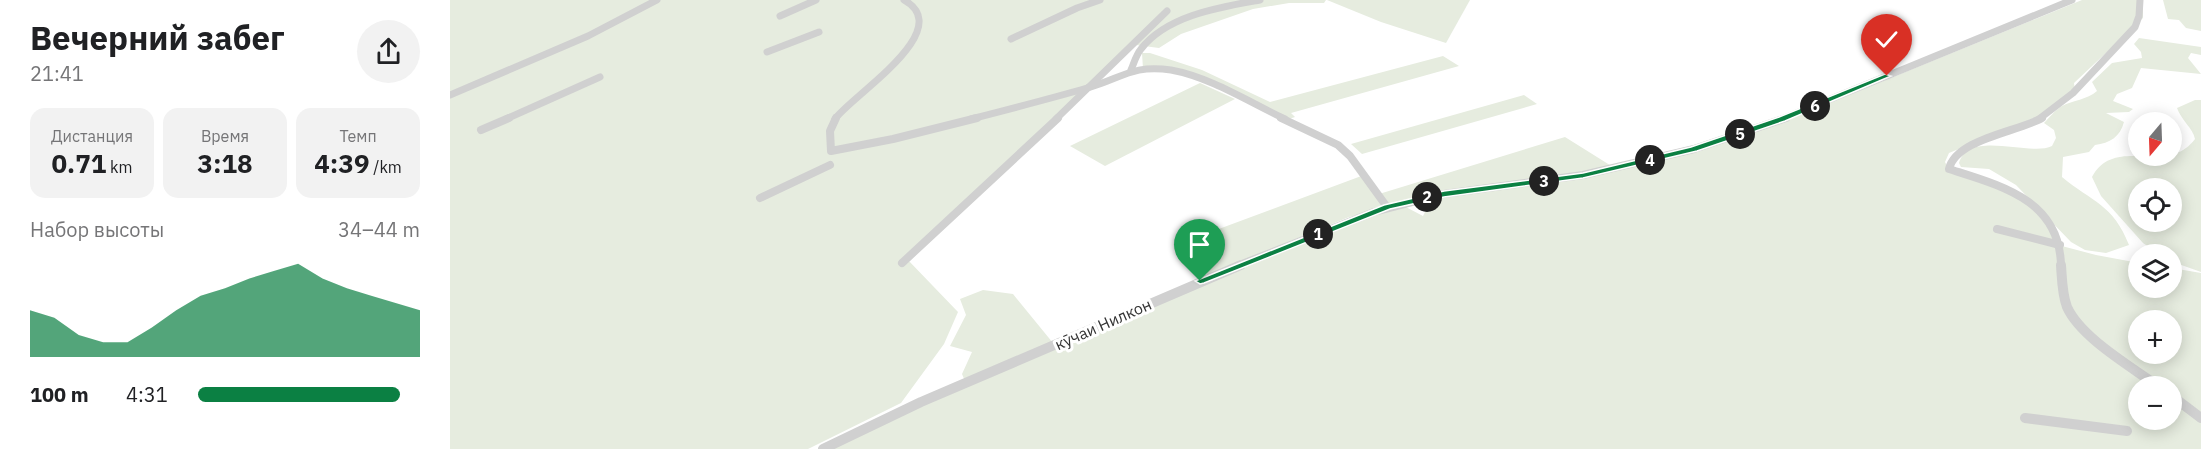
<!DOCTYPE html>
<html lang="ru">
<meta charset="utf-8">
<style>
body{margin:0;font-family:"IBM Plex Sans",sans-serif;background:#f2f2f2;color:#202124;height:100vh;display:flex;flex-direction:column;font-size:22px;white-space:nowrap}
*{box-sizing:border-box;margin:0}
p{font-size:20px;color:#757577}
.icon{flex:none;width:33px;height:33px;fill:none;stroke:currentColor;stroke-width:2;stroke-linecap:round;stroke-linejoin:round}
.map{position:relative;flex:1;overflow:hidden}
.side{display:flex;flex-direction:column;background:#fff;width:450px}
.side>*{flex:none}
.needle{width:39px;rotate:199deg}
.buttons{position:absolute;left:1678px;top:112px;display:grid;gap:12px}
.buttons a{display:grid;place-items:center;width:54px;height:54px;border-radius:50%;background:#fff;box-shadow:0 3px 15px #0003;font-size:30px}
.pin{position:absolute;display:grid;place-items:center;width:51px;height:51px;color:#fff;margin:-62px -26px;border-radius:50% 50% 50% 0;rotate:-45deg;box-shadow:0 0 6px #0007}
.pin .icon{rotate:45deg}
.km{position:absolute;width:30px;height:30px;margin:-15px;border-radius:50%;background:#222;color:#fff;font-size:16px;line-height:30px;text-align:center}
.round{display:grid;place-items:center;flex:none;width:63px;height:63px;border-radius:32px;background:#f2f2f2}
.summary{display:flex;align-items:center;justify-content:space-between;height:102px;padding:0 30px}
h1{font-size:33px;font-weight:700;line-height:45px}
.stats{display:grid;grid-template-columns:repeat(3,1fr);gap:9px;height:102px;padding:6px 30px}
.stats div{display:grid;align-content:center;border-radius:15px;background:#f2f2f2;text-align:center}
.stats b{font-size:26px;font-weight:700}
.stats small{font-size:16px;font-weight:400}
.stats p{font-size:16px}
.chart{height:168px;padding:12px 30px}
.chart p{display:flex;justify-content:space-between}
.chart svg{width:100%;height:108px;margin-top:6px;fill:#0b8043;opacity:.7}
ul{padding:0 30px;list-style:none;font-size:20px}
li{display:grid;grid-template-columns:96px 72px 1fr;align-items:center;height:45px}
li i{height:15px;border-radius:8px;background:#0b8043}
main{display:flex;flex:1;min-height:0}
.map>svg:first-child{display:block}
</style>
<main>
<section class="side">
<div class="summary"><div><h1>Вечерний забег</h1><p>21:41</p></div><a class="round"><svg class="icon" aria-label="share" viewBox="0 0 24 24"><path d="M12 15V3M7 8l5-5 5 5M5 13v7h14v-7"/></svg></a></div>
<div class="stats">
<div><p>Дистанция</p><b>0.71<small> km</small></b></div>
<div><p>Время</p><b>3:18</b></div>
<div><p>Темп</p><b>4:39<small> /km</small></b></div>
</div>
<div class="chart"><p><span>Набор высоты</span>34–44 m</p>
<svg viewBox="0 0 160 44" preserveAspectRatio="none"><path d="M0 44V25L10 28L20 35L30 38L40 38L50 32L60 25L70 19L80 16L90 12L100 9L110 6L120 12L130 16L140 19L150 22L160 25V44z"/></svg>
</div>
<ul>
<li><b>100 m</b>4:31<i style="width:91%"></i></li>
</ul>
</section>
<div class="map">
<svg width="1751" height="449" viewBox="0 0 1751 449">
<rect width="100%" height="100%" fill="#fff"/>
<g fill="#e6ecdf" fill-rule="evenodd">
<polygon points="0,0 876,0 874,3 839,3 803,9 731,34 709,48 686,45 457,259 508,312 494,344 451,403 358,449 0,449"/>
<polygon points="877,0 1020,0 996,43 931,22"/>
<path d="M1632 0H1693V18L1624 83 1625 91 1594 114 1499 153 1495 162 1499 170 1555 188 1596 218 1608 245 1646 255 1689 263V288H1722V268L1751 273V449H380C567 360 758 282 950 204L973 216 981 200 1133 177 1355 113ZM1689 321H1722V354H1689ZM1689 387H1722V420H1689Z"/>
<polygon points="1713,0 1751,0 1751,31 1736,28 1729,20 1718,19"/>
<path d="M1689 38 1751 47V55L1741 53 1738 58 1751 74 1691 68 1682 88 1667 94 1663 101 1683 109 1679 112 1656 113 1674 122C1670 137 1660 143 1645 145L1639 152 1613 157 1612 177C1642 202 1663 204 1679 245L1656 253 1635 250 1621 242 1566 185 1539 169 1511 167 1509 163C1519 129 1580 157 1602 146L1606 138 1604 130 1594 123C1599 118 1605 110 1612 106 1623 100 1637 100 1647 91L1642 82 1662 63 1692 58 1691 52 1684 44Z"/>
<polygon points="692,53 700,53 752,70 820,102 993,56 1009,66 841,113 845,117 839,119 747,75 693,69"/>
<polygon points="750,83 785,99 655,166 620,146"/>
<polygon points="1074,95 1087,104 912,154 901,144"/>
<path d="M1745 100H1751V272L1723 262 1722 255H1711L1693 243 1651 196 1642 177C1665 134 1717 177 1745 139 1743 128 1731 120 1727 108ZM1689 189H1722V222H1689Z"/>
<path d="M1115 137 1163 167C1074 180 986 194 899 217L758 275 731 243 914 175 929 194Z"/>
<polygon points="533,290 563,294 603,343 515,381 512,374 522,352 500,346 516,315 510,299"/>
</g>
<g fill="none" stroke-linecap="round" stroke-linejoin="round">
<g stroke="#d0d0d0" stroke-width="7">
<polyline points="330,16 366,0"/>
<polyline points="561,39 627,8 650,0"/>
<polyline points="317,52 369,32"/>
<path d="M681 70C684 63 686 55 691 49 717 15 771 7 810 0"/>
<polyline points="0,95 138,36 207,0"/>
<polyline points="56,119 150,77"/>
<path d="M385 119C401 96 508 30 454 0"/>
<path d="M521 119C560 109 599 99 637 88 671 79 682 64 721 70 760 77 799 102 835 119"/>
<polyline points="606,119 717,11"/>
<polyline points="1332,119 1622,0"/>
<polyline points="1589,119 1623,93 1685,27 1689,16 1690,0"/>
</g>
<g stroke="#d0d0d0" stroke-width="8">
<polyline points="386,118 380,131 381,151 443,139 527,118"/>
<polyline points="831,118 888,145 900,156 937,207"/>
<path d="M1592 118C1567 132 1506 139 1499 169 1552 186 1610 200 1611 266"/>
<polyline points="31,130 59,118"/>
<polyline points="310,198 380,165"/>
<polyline points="1547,229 1610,245"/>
<polyline points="452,263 608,118"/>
<polyline points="787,266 924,212 994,194 1133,175 1244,149 1336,118"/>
</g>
<g stroke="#d0d0d0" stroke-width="10">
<path d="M1611 265C1612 279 1612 294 1617 307 1631 338 1682 367 1709 387"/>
<polyline points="1722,396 1751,418"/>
<polyline points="1575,418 1677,431"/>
<polyline points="373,449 471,402 791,265"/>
</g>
</g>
<polygon fill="#0b8043" stroke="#fff" stroke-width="1.5" points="1435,74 1441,76 1335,121 1247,151 1133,178 994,197 940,209 754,283 750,284 745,281 934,205 994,191 1133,173 1241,147 1329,117"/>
<g text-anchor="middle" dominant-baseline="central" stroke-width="6" stroke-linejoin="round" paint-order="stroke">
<g font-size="16" fill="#333" stroke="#fff">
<text transform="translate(653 324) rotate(-24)">кӯчаи Нилкон</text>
</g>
</g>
</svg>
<div class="buttons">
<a><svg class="needle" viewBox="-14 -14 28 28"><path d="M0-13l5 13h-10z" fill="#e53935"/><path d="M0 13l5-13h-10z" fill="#757577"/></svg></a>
<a><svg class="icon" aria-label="locate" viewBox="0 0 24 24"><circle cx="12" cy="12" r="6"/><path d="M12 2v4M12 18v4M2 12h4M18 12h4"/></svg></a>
<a><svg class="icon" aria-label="layers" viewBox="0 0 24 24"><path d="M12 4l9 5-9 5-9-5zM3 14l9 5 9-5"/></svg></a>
<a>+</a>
<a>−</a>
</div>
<div class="pin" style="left:750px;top:281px;background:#1e9e55"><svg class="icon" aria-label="arrive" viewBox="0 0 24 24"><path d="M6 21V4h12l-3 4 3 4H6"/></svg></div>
<div class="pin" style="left:1437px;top:76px;background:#d93025"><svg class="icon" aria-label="check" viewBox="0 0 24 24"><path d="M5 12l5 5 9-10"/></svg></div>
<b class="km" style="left:868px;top:234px">1</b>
<b class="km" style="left:977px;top:197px">2</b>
<b class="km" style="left:1094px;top:181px">3</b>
<b class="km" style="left:1200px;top:160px">4</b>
<b class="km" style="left:1290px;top:134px">5</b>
<b class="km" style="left:1365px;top:106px">6</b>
</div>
</main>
